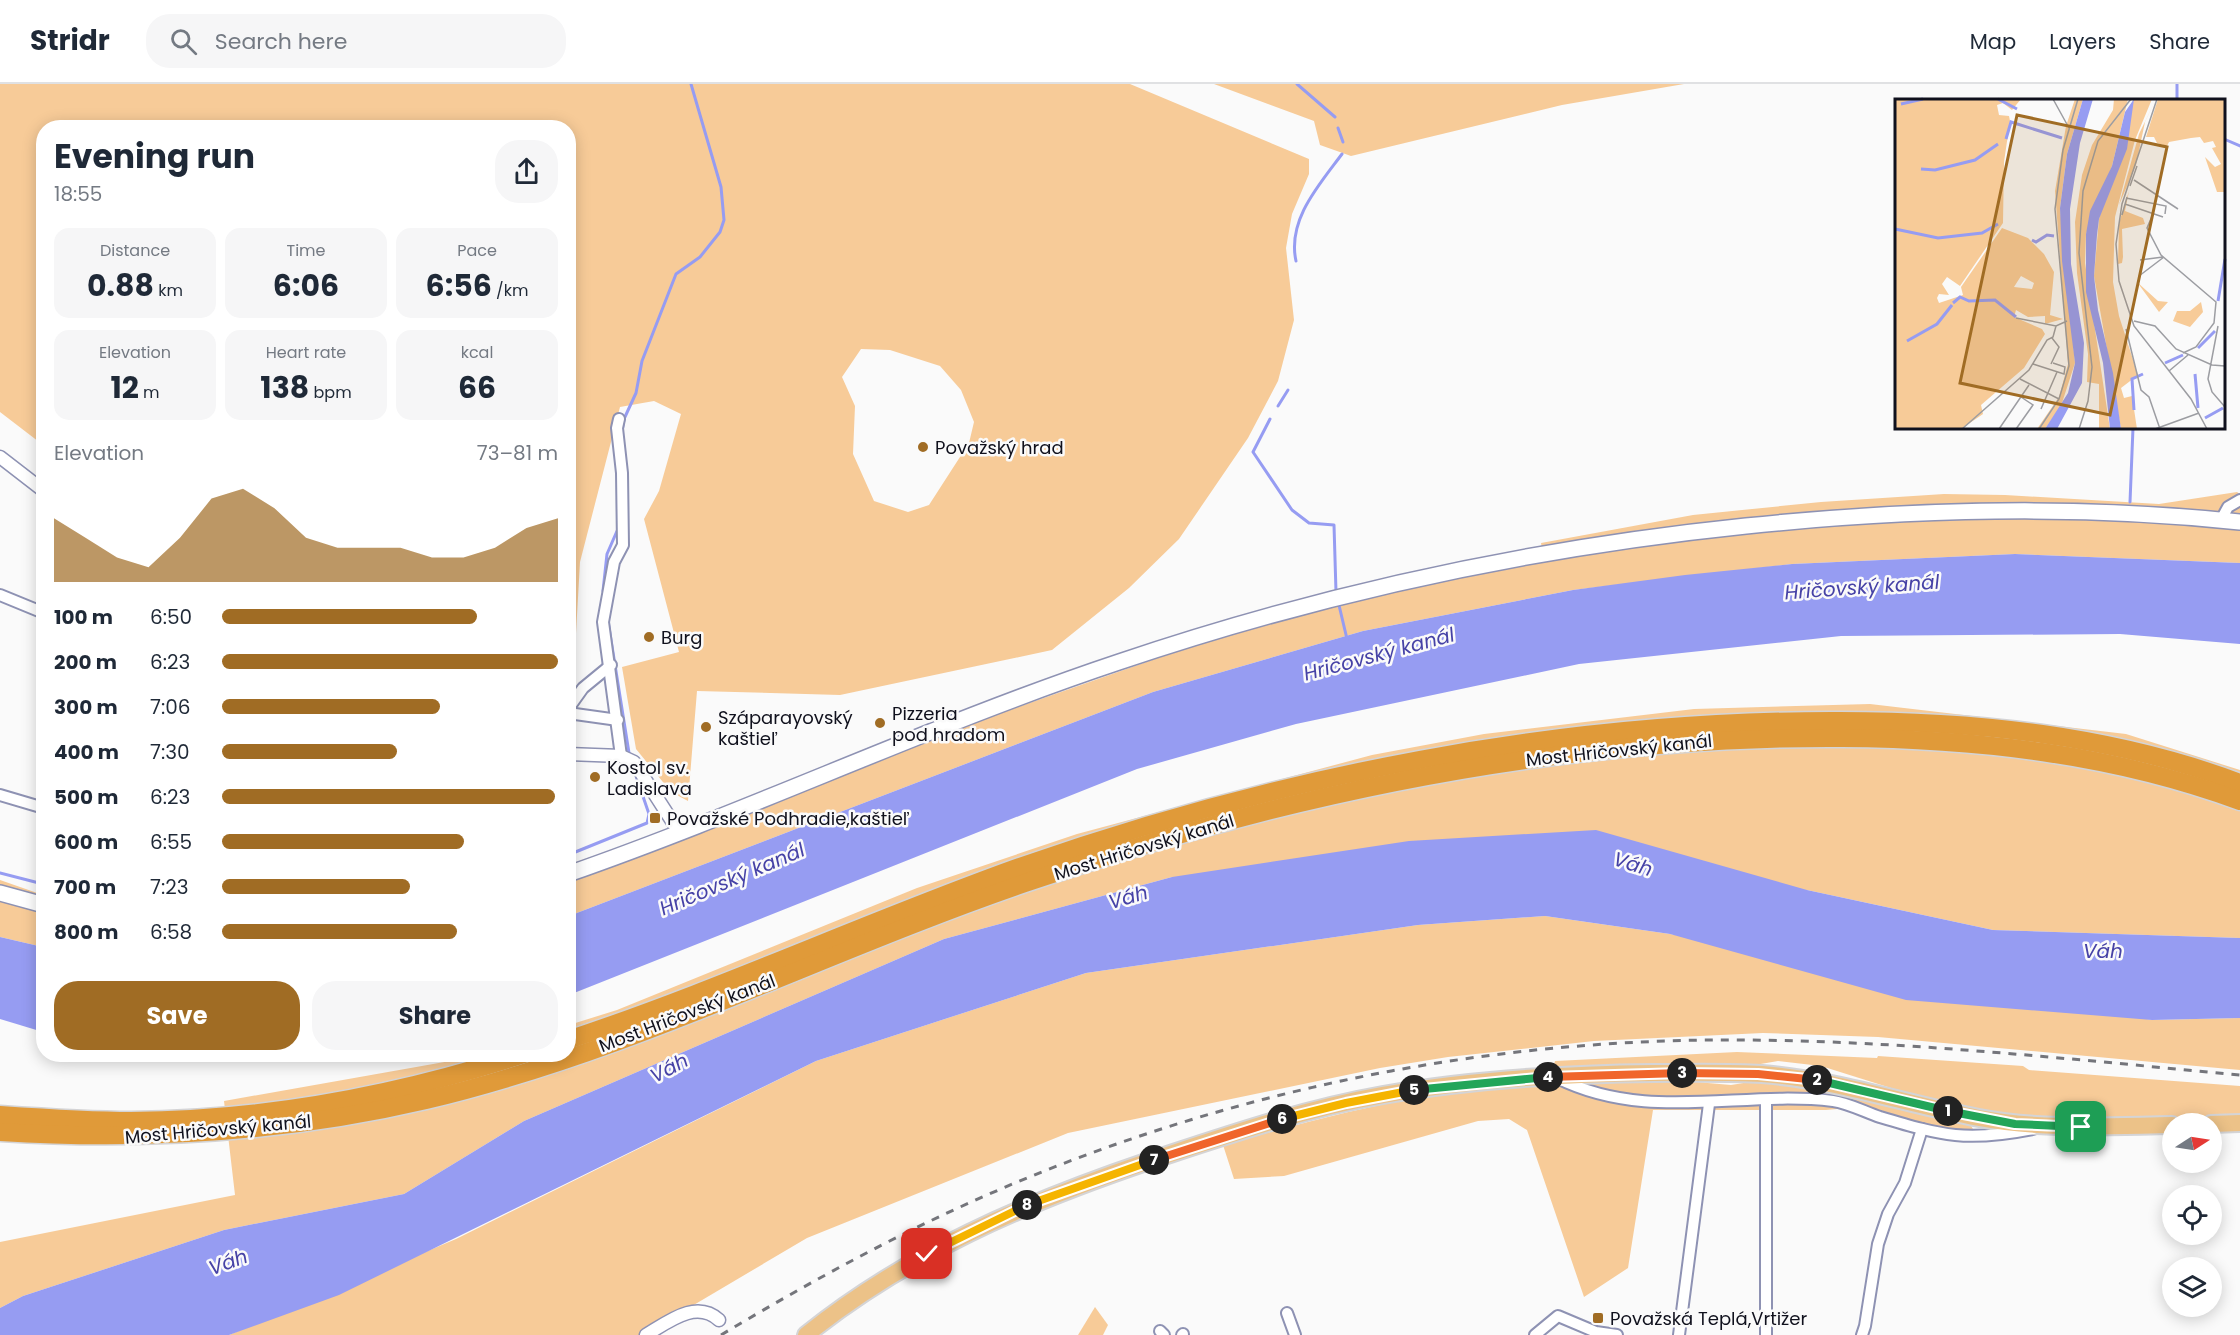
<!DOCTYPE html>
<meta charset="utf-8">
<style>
body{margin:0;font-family:Poppins,sans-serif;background:#f6f6f7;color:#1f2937;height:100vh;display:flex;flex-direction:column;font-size:22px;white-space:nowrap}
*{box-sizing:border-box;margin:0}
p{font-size:20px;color:#747a83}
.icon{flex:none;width:33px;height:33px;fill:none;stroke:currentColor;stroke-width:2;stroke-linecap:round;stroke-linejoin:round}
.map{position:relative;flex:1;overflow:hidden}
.details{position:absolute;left:36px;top:36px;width:540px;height:942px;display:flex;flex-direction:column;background:#fff;border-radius:24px;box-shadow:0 3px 15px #0003}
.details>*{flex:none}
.needle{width:39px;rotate:78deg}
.tools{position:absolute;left:2162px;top:1029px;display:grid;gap:12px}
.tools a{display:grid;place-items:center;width:60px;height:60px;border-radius:50%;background:#fff;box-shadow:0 3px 15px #0003;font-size:30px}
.pin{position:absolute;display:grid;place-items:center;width:51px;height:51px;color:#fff;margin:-26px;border-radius:12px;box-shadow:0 3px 9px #0006}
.km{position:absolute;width:30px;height:30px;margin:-15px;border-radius:50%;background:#222;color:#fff;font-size:16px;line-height:30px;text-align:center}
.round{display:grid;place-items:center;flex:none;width:63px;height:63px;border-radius:24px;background:#f6f6f7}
.headline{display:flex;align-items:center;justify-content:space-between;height:102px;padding:0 18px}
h1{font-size:33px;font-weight:700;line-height:45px}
.figures{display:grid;grid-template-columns:repeat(3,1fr);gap:9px;height:102px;padding:6px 18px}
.figures div{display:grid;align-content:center;border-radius:15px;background:#f6f6f7;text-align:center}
.figures b{font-size:30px;font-weight:700}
.figures small{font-size:16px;font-weight:400}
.figures p{font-size:16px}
.chart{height:168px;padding:12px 18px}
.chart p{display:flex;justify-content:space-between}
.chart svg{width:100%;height:108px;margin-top:6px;fill:#a06c24;opacity:.7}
.cta{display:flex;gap:12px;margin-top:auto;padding:12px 18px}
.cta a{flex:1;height:69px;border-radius:24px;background:#a06c24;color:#fff;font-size:24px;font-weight:700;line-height:69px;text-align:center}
.cta a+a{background:#f6f6f7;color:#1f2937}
ul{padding:0 18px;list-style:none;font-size:20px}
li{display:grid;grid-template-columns:96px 72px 1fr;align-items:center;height:45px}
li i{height:15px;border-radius:8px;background:#a06c24}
header{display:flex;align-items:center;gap:36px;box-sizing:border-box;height:84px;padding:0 30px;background:#fff;border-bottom:2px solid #e0e1e3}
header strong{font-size:28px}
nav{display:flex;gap:33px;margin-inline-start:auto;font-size:21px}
.search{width:420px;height:54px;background:#f6f6f7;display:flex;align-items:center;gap:15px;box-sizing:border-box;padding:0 21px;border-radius:24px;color:#747a83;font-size:22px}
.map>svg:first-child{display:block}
</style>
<header>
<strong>Stridr</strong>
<div class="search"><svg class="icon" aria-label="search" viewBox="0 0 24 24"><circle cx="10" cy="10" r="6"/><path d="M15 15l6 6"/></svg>Search here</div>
<nav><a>Map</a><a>Layers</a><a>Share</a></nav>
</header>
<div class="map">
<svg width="2240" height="1251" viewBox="0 0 2240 1251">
<rect width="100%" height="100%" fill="#fafafa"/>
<g fill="#f7cb98" fill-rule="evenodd">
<path d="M0 0H1130L1309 75V90L1292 130 1286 164 1294 236 1278 297 1248 354 1179 455 1129 504 1052 566 840 611 697 607 688 717 671 708 636 665 622 583 679 568 644 435 659 407 681 330 654 317 620 323 580 478 575 567 569 573 568 44H44L43 361 0 328ZM861 265 890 266 940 282 961 306 974 338 969 359 929 421 908 428 874 417 853 370 855 322 842 293Z"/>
<polygon points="1214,0 1684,0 1562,21 1351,72 1320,61 1314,37"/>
<polygon points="2237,408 2240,410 2240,479 2015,470 1792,480 1573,506 1363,547 1153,608 569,832 568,781 1212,555 1358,513 1544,476 1541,459 1693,431 1821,418 1944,410 2005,411 2159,420"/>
<polygon points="1870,620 2126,650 2240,686 2240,854 1993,846 1807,806 1172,793 944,855 524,1037 404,1110 224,1146 23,1212 0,1224 0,1158 235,1111 224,1017 450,977 472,971 568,970 569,941 617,926 917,804 1077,750 1372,671 1484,650 1694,625"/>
<polygon points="0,796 43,811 43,863 0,853"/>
<polygon points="1545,832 1670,850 2152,936 2240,934 2240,986 1878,953 1763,949 1594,957 1448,973 1380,984 1068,1049 807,1154 643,1251 229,1251 456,1155 816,977 1086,889 1418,841"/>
<polygon points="1737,968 1877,974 1878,972 2023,982 2029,986 2240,1002 2240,1032 2067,1036 1994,1029 1926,1015 1821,982 1778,977 1749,982 1553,984 1555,977"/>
<path d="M1616 997H1684L1731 1001 1756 997 1812 1003 1970 1040 1973 1045 1972 1047 1951 1048 1860 1023 1826 1026H1653L1628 1184 1584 1213 1527 1046 1509 1035 1478 1037 1284 1092 1234 1095 1223 1061C1289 1043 1355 1024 1424 1013 1487 1002 1552 999 1616 997Z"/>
<polygon points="1095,1223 1108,1241 1103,1251 1078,1251"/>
</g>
<g fill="#969cf2">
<polygon points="2015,470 2240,479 2240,560 2120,550 1841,552 1579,580 1296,640 1137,685 569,911 569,832 1153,608 1363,547 1573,506 1685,491 1792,480"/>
<polygon points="1596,746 1807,806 1993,846 2240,854 2240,934 2152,936 1906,916 1670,850 1545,832 1418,841 1086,889 816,977 339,1211 229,1251 0,1251 0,1224 23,1212 224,1146 404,1110 524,1037 944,855 1172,793 1409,757"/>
<polygon points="0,853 43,863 43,948 0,935"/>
</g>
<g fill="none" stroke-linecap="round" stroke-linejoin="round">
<g stroke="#969cf2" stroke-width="3">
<polyline points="1297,0 1335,33"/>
<polyline points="2177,16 2177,0"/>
<polyline points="1338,44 1343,58"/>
<polyline points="2224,55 2240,62"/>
<path d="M1296 177C1287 136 1319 101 1342 70"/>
<polyline points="1278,322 1288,306"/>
<polyline points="1270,335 1253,368 1292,426 1309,439 1334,441 1336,508"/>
<polyline points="622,348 624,335 636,309 642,277 676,190 700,173 720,148 724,136 721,103 691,0"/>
<polyline points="2130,418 2133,344"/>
<polyline points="603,507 607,470 617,447"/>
<polyline points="1338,517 1347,555"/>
<polyline points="608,537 629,669"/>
<polyline points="568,771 647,739 649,730 636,692"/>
<polyline points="0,789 39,799"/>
</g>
<defs>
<g id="minor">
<polyline points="619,335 617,344 622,389 623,461 614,478 603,538 621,672"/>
<polyline points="2221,436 2228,423 2240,416"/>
<polyline points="0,511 44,529"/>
<polyline points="568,625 583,604 611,581"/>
<polyline points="568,629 618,636"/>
<polyline points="0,711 44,724"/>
<path d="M1557 994C1648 1039 1739 1006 1833 1017 1848 1019 1865 1028 1880 1033 1943 1052 1967 1058 2033 1045"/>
<polyline points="1766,1016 1766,1251"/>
<polyline points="1287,1229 1295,1251"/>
<polyline points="1160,1247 1164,1251"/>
<polyline points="1182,1251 1183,1250"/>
<polyline points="1535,1251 1558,1232 1596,1248 1617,1251"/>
<polyline points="1679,1251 1709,1020"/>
<polyline points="1862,1251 1865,1242 1878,1160 1888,1130 1905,1099 1922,1045"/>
</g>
<g id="tertiary">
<polyline points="0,373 44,407"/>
<polyline points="568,670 621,672 634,678 679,748"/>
<path d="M646 1251C668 1238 696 1215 719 1236"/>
</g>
<g id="secondary">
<path d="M568 790C754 725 933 640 1119 578 1323 509 1532 464 1746 442 1911 425 2075 420 2240 438"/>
<polyline points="0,809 44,821"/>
</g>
<g id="primary">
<polyline points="2211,1040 2240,1039"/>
<path d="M806 1251C908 1169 1025 1119 1149 1077 1225 1052 1303 1025 1383 1011 1472 995 1564 990 1654 989 1690 989 1726 988 1762 990 1837 996 1906 1020 1979 1034 2043 1046 2107 1042 2172 1041"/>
</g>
<g id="motorway">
<path d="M568 956C719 906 864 839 1014 785 1278 692 1559 636 1839 637 1974 637 2112 651 2240 699"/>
<path d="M0 1031C44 1034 88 1037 131 1037 264 1036 398 1011 524 970"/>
<path d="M0 1048C144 1057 285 1049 426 1016 633 967 824 868 1025 799 1287 709 1563 652 1842 654 1977 655 2112 670 2240 717"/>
</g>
</defs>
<use href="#minor" stroke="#8e92b3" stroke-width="14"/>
<use href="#tertiary" stroke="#8e92b3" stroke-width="15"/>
<use href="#secondary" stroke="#8e92b3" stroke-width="18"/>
<use href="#primary" stroke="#d4d4d6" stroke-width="20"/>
<use href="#motorway" stroke="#d4d4d6" stroke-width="21"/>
<use href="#minor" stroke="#fff" stroke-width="10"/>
<use href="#tertiary" stroke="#fff" stroke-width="12"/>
<use href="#secondary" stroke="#fff" stroke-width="15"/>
<use href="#primary" stroke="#ecc288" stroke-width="16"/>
<use href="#motorway" stroke="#e09a39" stroke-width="18"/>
<path stroke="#74757b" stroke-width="3" stroke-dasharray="8 8" stroke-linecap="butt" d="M721 1251C798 1205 877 1161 958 1124 1195 1015 1458 957 1719 956 1892 955 2067 975 2240 991"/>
</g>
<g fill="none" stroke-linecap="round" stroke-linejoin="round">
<defs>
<polyline id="split-1" points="1948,1027 2015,1040 2081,1043"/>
<polyline id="split-2" points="1817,996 1948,1027"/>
<polyline id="split-3" points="1682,989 1758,990 1817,996"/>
<polyline id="split-4" points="1548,993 1682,989"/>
<polyline id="split-5" points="1414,1006 1548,993"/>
<polyline id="split-6" points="1282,1035 1346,1019 1414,1006"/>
<polyline id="split-7" points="1154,1076 1282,1035"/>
<polyline id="split-8" points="1027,1121 1154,1076"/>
<polyline id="split-9" points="927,1170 1027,1121"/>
</defs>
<use href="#split-1" stroke="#fff" stroke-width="12"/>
<use href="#split-2" stroke="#fff" stroke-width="12"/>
<use href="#split-3" stroke="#fff" stroke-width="12"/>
<use href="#split-4" stroke="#fff" stroke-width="12"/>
<use href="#split-5" stroke="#fff" stroke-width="12"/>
<use href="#split-6" stroke="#fff" stroke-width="12"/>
<use href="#split-7" stroke="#fff" stroke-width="12"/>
<use href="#split-8" stroke="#fff" stroke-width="12"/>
<use href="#split-9" stroke="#fff" stroke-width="12"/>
<use href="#split-1" stroke="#22a559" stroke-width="8"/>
<use href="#split-2" stroke="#22a559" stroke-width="8"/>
<use href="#split-3" stroke="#f0652b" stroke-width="8"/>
<use href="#split-4" stroke="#f0652b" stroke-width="8"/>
<use href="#split-5" stroke="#22a559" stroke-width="8"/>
<use href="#split-6" stroke="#f5b400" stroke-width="8"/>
<use href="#split-7" stroke="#f0652b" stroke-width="8"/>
<use href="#split-8" stroke="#f5b400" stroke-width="8"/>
<use href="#split-9" stroke="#f5b400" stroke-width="8"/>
</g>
<g fill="#a06c24" stroke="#fafafa" stroke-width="2">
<circle cx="923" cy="363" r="6"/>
<circle cx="649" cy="553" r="6"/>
<circle cx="880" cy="639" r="6"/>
<circle cx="706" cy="643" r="6"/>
<circle cx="595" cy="693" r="6"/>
<rect x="649" y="728" width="12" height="12" rx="3"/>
<rect x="1592" y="1228" width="12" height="12" rx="3"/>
</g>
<g text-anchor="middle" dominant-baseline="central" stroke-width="5" stroke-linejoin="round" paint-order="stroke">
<g font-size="18" fill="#10111d" stroke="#fafafa" text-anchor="start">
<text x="935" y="363">Považský hrad</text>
<text x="661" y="553">Burg</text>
<text x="892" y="629">Pizzeria<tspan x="892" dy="21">pod hradom</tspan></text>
<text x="718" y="633">Száparayovský<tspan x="718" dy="21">kaštieľ</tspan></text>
<text x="607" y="683">Kostol sv.<tspan x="607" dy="21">Ladislava</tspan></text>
<text x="667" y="734">Považské Podhradie,kaštieľ</text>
<text x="1610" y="1234">Považská Teplá,Vrtižer</text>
</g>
<g font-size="18" fill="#10111d" stroke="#fafafa">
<text transform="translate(1619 666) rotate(-6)">Most Hričovský kanál</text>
<text transform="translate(1144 763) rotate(-17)">Most Hričovský kanál</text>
<text transform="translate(687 929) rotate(-21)">Most Hričovský kanál</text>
<text transform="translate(218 1045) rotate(-5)">Most Hričovský kanál</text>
</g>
<g font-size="20" font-style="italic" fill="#4642a6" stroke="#fafafa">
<text transform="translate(1862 503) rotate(-4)">Hričovský kanál</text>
<text transform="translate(1379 570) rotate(-15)">Hričovský kanál</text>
<text transform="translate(1633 780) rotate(17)">Váh</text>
<text transform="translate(732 795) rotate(-23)">Hričovský kanál</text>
<text transform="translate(1128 813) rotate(-16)">Váh</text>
<text x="2103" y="867">Váh</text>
<text transform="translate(669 984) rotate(-28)">Váh</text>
<text transform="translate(228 1178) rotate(-20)">Váh</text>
</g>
</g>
<g transform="translate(1895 15)">
<rect width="330" height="330" fill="#fafafa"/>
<path d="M0 0H126L117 11 108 4 102 6 104 16 114 17 115 22 109 63 108 124 65 187 52 178 47 185 54 196 44 195 42 199 44 204 68 196 66 188 107 129 133 139 149 155 159 173 155 216 168 220 150 225V217L133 218 121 211 119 218 147 230 150 235 129 269 86 306 88 315 66 330H0ZM126 177 139 184 137 190 119 188ZM180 0H188L172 55 165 109 180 264 166 307 150 330H142L164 298 173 265 160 92 171 27ZM219 0H233L217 67 191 135 190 164 215 330H204V285L192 283 193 255 182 174 180 123 187 76 197 46 218 11ZM239 0H257L240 41 220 118 218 183 224 217 243 276 226 289 229 299 237 297 242 330H226L199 177 204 120ZM261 0 250 23 241 66 224 106 244 35ZM263 0H330V93H322L310 58 320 68 326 65 317 49 321 48 318 42 309 44 305 38 296 39 274 43 272 47 262 44 259 38H251ZM234 92 230 112 248 119 250 125 227 130 228 158 227 164 223 165 224 124ZM242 183 263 202 273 203 264 213ZM306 203 308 213 295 228 278 222 282 212H295Z" fill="#f7cb98" fill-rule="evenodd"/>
<path d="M188 0H198L185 44 175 110 176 165 189 244 187 284 162 330H150L173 294 180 264 167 162 165 109 172 55ZM239 0 232 50 204 120 202 136 199 177 203 211 218 274 226 330H215L208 264 191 193V135L195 112 217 67 230 13Z" fill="#969cf2"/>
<path fill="none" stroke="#969cf2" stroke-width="3" d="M103 0 122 10M6 5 28 0M111 40 116 23 167 39M26 70 40 71 80 61 103 45M0 130 43 139 87 134 103 125M137 141 141 143 152 136 159 137M323 202 330 160M58 204 65 198 74 202 100 201 121 218M12 242 42 225 57 206M303 249 320 232M270 264 288 256M300 275 303 309M239 311 237 280 248 275M310 319 328 309"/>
<path fill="none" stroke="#9c9da2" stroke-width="1.5" d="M158 0 174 29M262 0 227 105 221 145 224 182 239 227 296 300 312 330M239 81 283 110M235 87 242 67M231 99 271 107 270 115M230 105 268 118M258 115 252 129 266 156 321 203 319 224 301 248 288 254M227 116 232 98M245 161 268 158M244 177 269 158M121 219 161 227 172 222M239 222 260 227 281 250 317 266 330 267M323 227 313 280 317 293 330 308M231 230 246 291 254 298 265 330M138 265 169 275 170 268 158 264M156 265 164 248 157 239M274 272 293 256M125 280 164 300M146 310 162 273M67 330 134 271 152 241 158 238 161 227M104 330 134 286M121 330 138 306 126 298M144 330 164 300 174 267 160 110 168 51 183 0M184 330 193 302 197 268 184 154 188 92 203 42 236 0M260 330 304 314"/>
<path fill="#a06c24" fill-opacity="0.15" stroke="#a06c24" stroke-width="3" d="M122 16 272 48 215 316 65 284Z"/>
<rect width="330" height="330" fill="none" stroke="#10111d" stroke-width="3"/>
</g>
</svg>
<div class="tools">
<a><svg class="needle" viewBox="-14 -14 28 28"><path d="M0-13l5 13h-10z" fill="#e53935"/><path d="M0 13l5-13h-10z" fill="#747a83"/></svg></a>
<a><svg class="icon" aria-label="locate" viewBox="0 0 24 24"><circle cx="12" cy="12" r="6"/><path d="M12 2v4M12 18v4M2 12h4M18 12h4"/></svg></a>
<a><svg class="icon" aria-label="layers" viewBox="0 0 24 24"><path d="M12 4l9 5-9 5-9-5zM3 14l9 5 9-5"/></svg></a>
</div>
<div class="pin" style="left:2081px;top:1043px;background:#1e9e55"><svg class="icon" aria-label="arrive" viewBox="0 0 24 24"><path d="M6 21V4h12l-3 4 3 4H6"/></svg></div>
<div class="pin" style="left:927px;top:1170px;background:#d93025"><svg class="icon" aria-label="check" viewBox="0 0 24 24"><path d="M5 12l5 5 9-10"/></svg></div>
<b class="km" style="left:1948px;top:1027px">1</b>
<b class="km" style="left:1817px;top:996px">2</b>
<b class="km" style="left:1682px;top:989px">3</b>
<b class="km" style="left:1548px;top:993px">4</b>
<b class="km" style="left:1414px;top:1006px">5</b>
<b class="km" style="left:1282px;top:1035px">6</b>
<b class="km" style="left:1154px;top:1076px">7</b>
<b class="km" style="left:1027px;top:1121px">8</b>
<section class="details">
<div class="headline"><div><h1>Evening run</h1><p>18:55</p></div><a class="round"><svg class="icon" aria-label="share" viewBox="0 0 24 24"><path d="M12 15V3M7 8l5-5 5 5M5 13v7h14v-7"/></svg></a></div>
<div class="figures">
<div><p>Distance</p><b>0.88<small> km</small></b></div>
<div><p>Time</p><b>6:06</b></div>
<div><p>Pace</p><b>6:56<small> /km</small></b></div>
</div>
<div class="figures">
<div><p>Elevation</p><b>12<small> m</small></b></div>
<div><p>Heart rate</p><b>138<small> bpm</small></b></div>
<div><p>kcal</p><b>66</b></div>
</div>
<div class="chart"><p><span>Elevation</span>73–81 m</p>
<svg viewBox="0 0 160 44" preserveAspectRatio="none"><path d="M0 44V18L10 26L20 34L30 38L40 26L50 10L60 6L70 14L80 26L90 30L100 30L110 30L120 34L130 34L140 30L150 22L160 18V44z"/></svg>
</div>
<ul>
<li><b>100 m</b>6:50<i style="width:76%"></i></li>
<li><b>200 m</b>6:23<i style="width:100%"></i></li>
<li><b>300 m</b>7:06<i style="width:65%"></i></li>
<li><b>400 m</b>7:30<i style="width:52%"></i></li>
<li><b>500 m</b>6:23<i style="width:99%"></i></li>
<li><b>600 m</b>6:55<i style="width:72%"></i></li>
<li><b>700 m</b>7:23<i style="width:56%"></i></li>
<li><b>800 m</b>6:58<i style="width:70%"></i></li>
</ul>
<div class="cta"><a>Save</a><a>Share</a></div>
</section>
</div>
